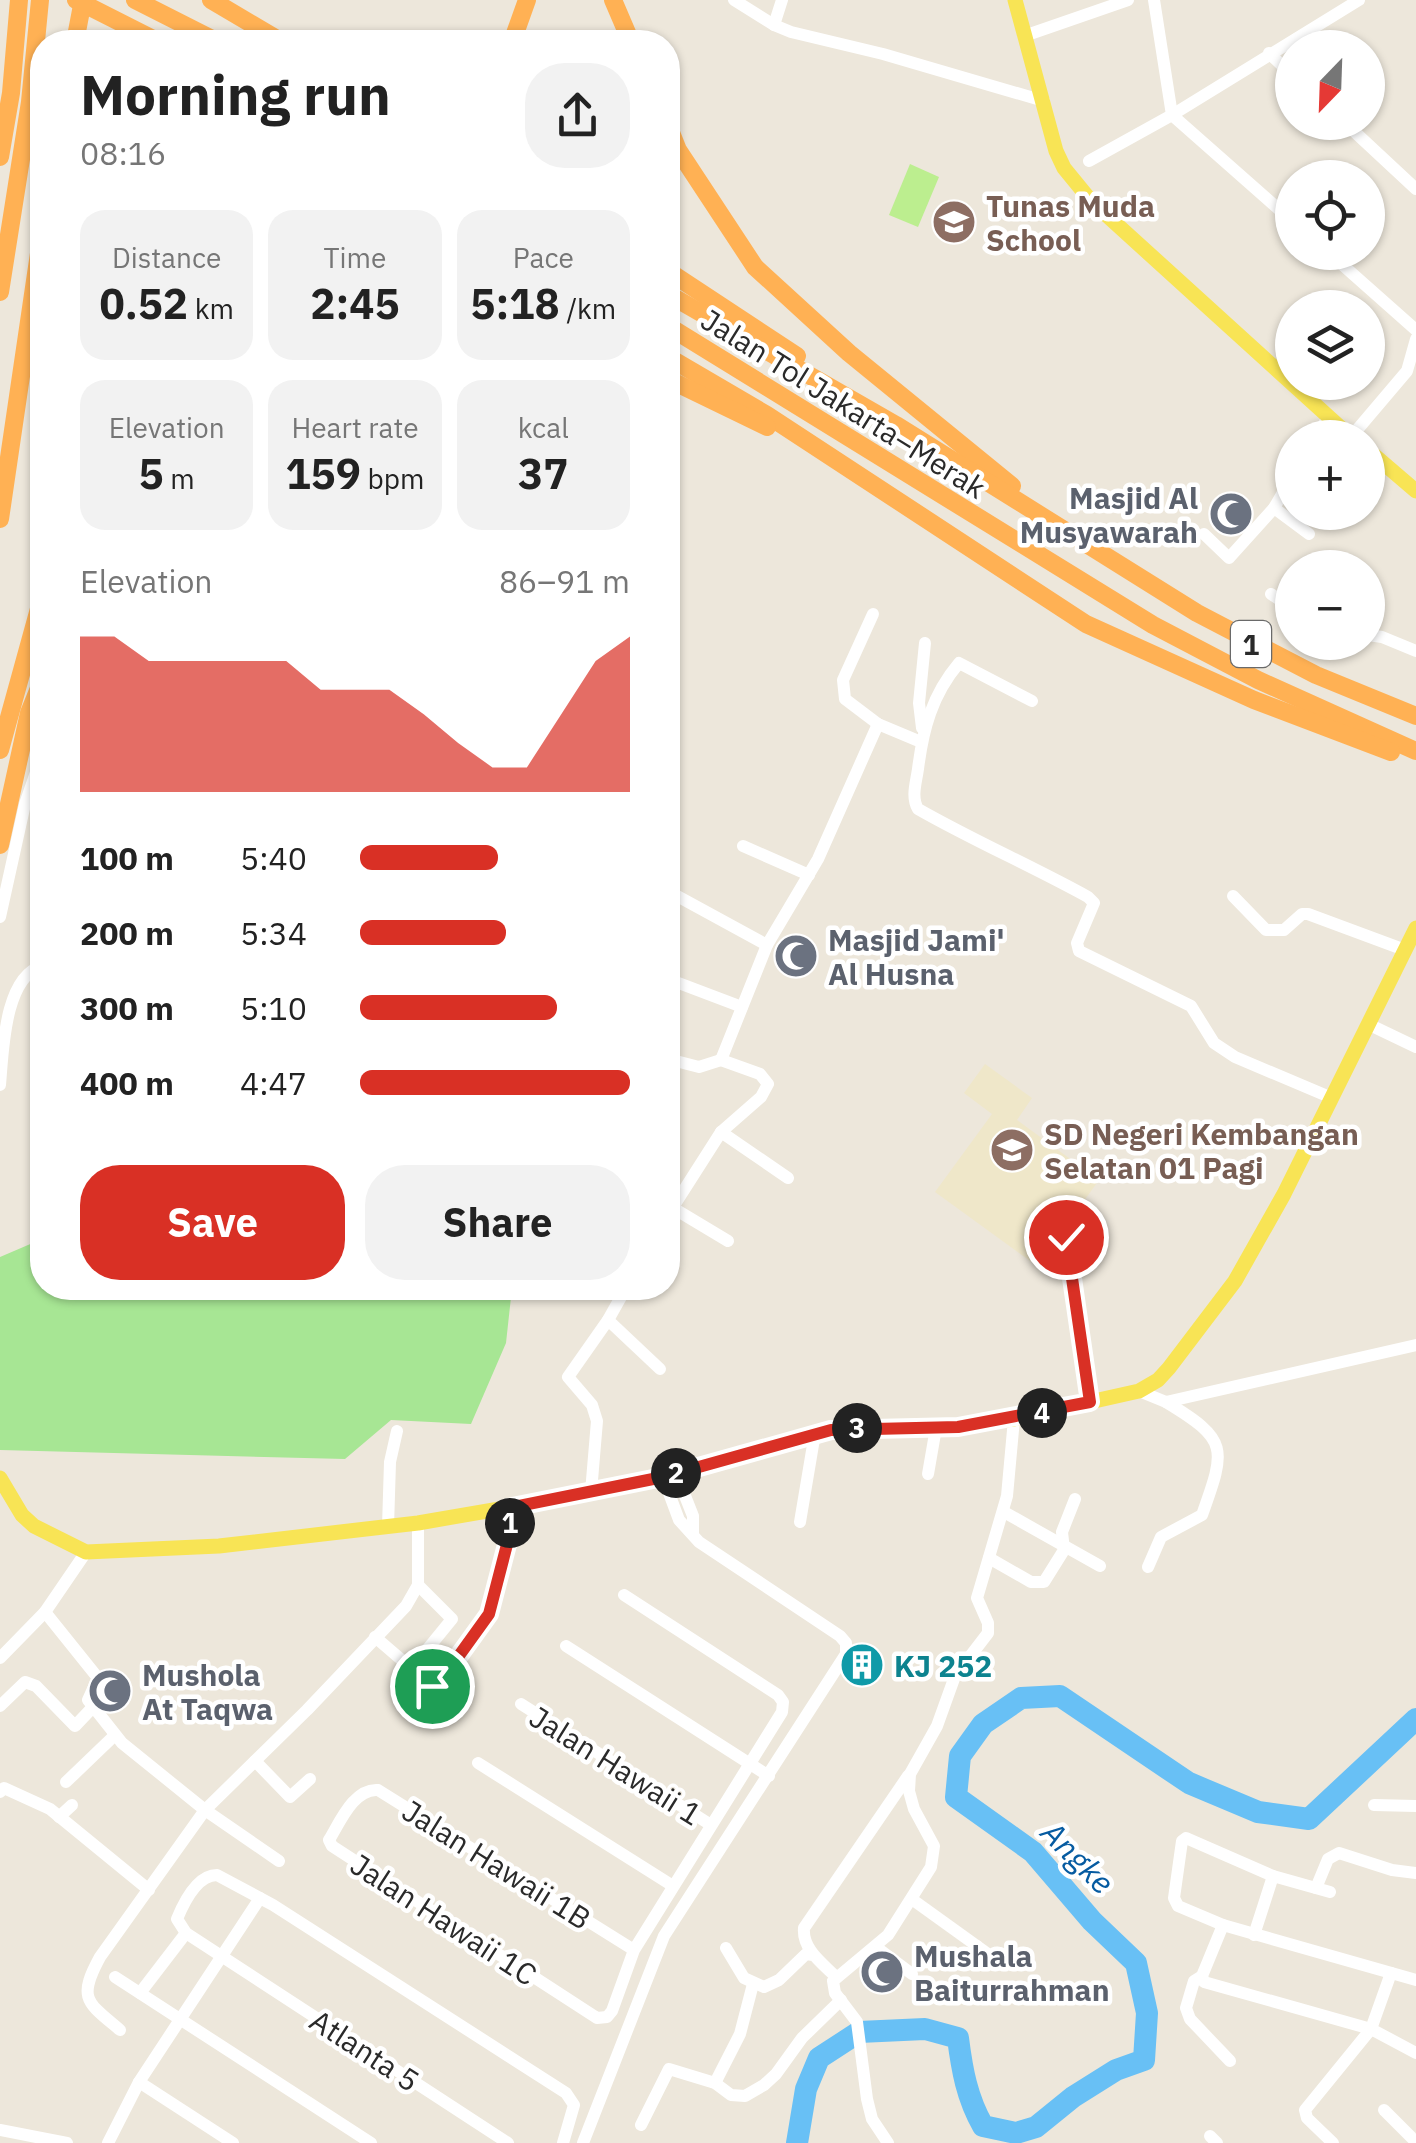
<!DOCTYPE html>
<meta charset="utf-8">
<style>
body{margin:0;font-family:"IBM Plex Sans",sans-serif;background:#f2f2f2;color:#222;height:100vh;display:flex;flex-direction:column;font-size:38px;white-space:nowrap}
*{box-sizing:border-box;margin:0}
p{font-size:32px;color:#767676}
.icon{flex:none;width:55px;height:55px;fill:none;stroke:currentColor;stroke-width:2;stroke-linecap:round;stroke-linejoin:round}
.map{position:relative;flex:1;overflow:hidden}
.panel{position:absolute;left:30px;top:30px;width:650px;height:1270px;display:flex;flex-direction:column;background:#fff;border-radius:40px;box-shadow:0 2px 8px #0004}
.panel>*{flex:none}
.needle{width:65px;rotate:203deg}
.buttons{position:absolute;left:1275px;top:30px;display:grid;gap:20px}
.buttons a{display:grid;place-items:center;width:110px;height:110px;border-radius:50%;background:#fff;box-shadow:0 2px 8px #0004;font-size:50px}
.pin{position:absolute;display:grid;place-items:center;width:85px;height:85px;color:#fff;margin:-42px;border:5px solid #fff;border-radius:50%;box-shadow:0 2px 10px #0007}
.km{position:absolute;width:50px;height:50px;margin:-25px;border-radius:50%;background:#222;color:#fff;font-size:28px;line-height:50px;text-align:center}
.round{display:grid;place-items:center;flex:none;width:105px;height:105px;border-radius:40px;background:#f2f2f2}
.summary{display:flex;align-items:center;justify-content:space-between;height:170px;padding:0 50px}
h1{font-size:55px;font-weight:700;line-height:75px}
.metrics{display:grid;grid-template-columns:repeat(3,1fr);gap:15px;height:170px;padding:10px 50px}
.metrics div{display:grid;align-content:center;border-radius:25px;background:#f2f2f2;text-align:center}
.metrics b{font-size:42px;font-weight:700}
.metrics small{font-size:28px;font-weight:400}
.metrics p{font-size:28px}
.chart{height:280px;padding:20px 50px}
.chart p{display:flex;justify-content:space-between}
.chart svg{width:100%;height:180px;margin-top:10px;fill:#d93025;opacity:.7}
.cta{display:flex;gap:20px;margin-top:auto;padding:20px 50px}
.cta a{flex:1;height:115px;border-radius:40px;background:#d93025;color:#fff;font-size:40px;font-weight:700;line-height:115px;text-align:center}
.cta a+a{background:#f2f2f2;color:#222}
ul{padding:0 50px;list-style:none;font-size:32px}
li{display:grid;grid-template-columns:160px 120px 1fr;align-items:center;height:75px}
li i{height:25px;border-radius:12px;background:#d93025}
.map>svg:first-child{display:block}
</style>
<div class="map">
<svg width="1416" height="2143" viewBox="0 0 1416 2143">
<rect width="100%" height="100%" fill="#ede7db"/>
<polygon fill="#efe7c9" points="985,1064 1032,1098 1017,1120 1099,1180 1037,1266 935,1192 992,1114 964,1093"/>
<polygon fill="#a7e694" points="42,1239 42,1288 512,1288 506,1343 471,1424 391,1420 345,1459 0,1450 0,1257"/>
<polygon fill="#bcee8f" points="910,164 939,177 918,227 889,215"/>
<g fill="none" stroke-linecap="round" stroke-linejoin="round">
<path stroke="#68c0f5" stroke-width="22" d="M797 2143 806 2089 819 2058 859 2032 925 2029 958 2038C962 2070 967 2098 983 2126L1016 2133 1036 2127 1073 2097 1116 2070 1144 2060 1147 2013 1136 1963 1092 1921 1033 1852 956 1797 960 1756 983 1724 1021 1698 1060 1696 1189 1783 1258 1812 1309 1819 1416 1719"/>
<g stroke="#fff" stroke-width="12">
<polyline points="734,0 774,25 791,32 883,54 1044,101"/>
<polyline points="1154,0 1172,115 1292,221"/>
<polyline points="774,25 782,0"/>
<polyline points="1027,35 1128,0"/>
<polyline points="1269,53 1292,75"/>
<polyline points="1344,122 1416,189"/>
<polyline points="1089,161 1172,115 1359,0"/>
<polyline points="1328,252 1416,330"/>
<polyline points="1351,437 1407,371 1416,339"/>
<polyline points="1316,438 1328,417"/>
<polyline points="1274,508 1309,534"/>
<polyline points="1204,534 1229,558 1274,508 1292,477"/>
<polyline points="1271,594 1292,608"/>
<polyline points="873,614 843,680 845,699 878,724 921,742"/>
<polyline points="1368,635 1382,637 1416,651"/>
<path d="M1032 701 959 663C932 695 923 729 918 769 916 783 911 797 918 809 974 841 1032 866 1088 897L1094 903 1077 943 1079 951 1191 1006 1214 1043 1235 1057 1332 1098"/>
<polyline points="922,728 919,703 925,643"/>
<polyline points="743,846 809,875"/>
<polyline points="668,891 767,945"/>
<polyline points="1233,896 1266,930 1284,930 1302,914 1308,914 1405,950"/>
<polyline points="0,917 25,804 42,755"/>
<polyline points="668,979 742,1007"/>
<polyline points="1368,1024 1416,1047"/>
<polyline points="668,1059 699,1067 721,1060"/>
<polyline points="721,1060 767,945 818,859 878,724"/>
<path d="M0 1085C3 1052 4 977 42 966"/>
<polyline points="721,1132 788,1178"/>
<polyline points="673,1208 728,1241"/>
<polyline points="668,1215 721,1132 761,1097 768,1084 760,1074 721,1060"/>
<polyline points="1066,1237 1090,1402"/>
<polyline points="608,1320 660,1369"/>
<polyline points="1139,1391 1166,1402 1416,1345"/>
<polyline points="676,1473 693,1516 693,1534"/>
<polyline points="928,1474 936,1428"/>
<polyline points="591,1492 597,1421 592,1405 568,1377 608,1320 626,1288"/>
<polyline points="1004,1512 1100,1566"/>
<polyline points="800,1522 815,1433"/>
<polyline points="388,1527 390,1462 397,1431"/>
<polyline points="989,1558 1031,1582 1044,1582 1064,1550 1062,1532 1075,1499"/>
<path d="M1148 1567 1161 1537 1202 1515C1226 1448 1229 1440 1166 1402"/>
<path d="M624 1595 778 1695 783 1702 782 1712 634 1950 612 2011 607 2017 597 2018 332 1846 329 1840C340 1822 354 1788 378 1790L634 1950"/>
<polyline points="45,1612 98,1678 88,1700 122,1743 205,1810 279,1861"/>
<polyline points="375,1637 432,1686 437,1685 489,1613 510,1533 509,1508"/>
<polyline points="566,1646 769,1776"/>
<polyline points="0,1658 45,1612 86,1552"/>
<polyline points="407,1664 421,1657 452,1619 418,1585"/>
<polyline points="521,1704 711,1825"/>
<polyline points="0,1706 25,1682 36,1686 75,1726 93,1707"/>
<polyline points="255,1761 290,1797 310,1779"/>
<polyline points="478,1763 673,1886"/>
<polyline points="66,1782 115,1735"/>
<polyline points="0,1792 4,1788 50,1809 149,1890"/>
<polyline points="1374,1805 1416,1806"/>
<polyline points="59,1817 72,1805"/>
<polyline points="1316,1888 1328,1859 1339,1853 1392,1870 1416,1873"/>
<polyline points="1330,1892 1273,1876 1186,1838 1182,1841 1174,1898 1178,1906 1223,1925 1416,1980"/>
<polyline points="913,1900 995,1959"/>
<polyline points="1223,1925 1202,1976 1204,1982 1371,2029 1305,2110 1307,2118 1333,2143"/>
<polyline points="1254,1935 1273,1876"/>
<polyline points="876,1947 912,1974"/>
<polyline points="726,1948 744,1978 764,1987 779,1980 806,1954 813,1955"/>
<polyline points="1391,1973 1371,2029 1416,2053"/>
<polyline points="1202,1976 1194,1981 1186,2008 1190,2019 1230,2061"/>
<polyline points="115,1977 371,2143"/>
<path d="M836 1977C822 1963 802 1949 804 1928L908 1776"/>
<polyline points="140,1993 186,1933"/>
<path d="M120 2030C87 2002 77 1999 100 1957L205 1810 307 1710 406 1606 418 1585V1523"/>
<polyline points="139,2082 233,2143"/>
<polyline points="715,2083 740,2034 753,1984"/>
<polyline points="1384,2110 1416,2142"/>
<polyline points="641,2125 669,2069 715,2083 731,2095 745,2096 764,2085 776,2074 802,2038 841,2000"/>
<polyline points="0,2130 67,2143"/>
<polyline points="1210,2136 1217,2143"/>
<polyline points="108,2143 139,2082 260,1898"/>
<path d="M508 2143 186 1933 177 1919C184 1902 197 1875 217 1875L273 1905 566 2093 574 2105 563 2143"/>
<polyline points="583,2143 664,1936 846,1654 846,1643 840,1636 699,1542 679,1520 663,1477"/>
<polyline points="888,2143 872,2119 867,2099 857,2022 835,1993 833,1981 888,1935 931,1867 934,1846 914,1809 909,1791 910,1774 937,1726 955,1676 988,1633 988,1623 977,1598 1007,1496 1014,1419"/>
</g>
<g stroke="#f8e455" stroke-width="15">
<polyline points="1015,0 1056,151 1064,168 1091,201 1352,438"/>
<polyline points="1368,450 1416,491"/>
<polyline points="0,1478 22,1515 34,1526 86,1552 219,1546 418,1523 574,1496 663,1477 831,1430 936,1428 1014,1419 1139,1391 1158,1380 1169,1368 1235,1281 1284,1194 1416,928"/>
</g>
<g stroke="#ffb154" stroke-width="18">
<polyline points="76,0 159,42"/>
<polyline points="135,0 218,42"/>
<polyline points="211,0 282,42"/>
<polyline points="613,0 631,42"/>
<polyline points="75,42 83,0"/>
<polyline points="512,42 527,0"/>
<polyline points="668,125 678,150 755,267 849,353 1012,486"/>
<polyline points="0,157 11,93 19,0"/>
<polyline points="668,271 797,356"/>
<polyline points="0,292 30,102 40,0"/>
<polyline points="668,294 896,425 1197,613 1316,675 1416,716"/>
<polyline points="668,326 1153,625 1258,680 1416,751"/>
<polyline points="668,357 767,415 1086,624 1254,700 1391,752"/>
<polyline points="668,379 767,427"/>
<polyline points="0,519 42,233"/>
<polyline points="0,750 42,598"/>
<polyline points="0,845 29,713 42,681"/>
</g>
</g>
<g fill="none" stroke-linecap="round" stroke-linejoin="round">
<defs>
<polyline id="route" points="432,1686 440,1682 489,1614 510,1533 508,1508 663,1477 831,1430 958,1427 1090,1402 1066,1237"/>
</defs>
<use href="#route" stroke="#fff" stroke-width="20"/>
<use href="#route" stroke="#d93025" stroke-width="12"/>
</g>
<defs>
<symbol id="school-disc" viewBox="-11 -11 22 22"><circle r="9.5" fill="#8d6e63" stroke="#fff"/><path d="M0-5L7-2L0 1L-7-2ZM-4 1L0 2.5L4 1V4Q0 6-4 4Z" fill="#fff"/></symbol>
<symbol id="mosque-disc" viewBox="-11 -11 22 22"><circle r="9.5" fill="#6b7280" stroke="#fff"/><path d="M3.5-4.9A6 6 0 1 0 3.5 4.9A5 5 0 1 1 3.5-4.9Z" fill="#fff"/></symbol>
<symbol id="building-disc" viewBox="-11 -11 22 22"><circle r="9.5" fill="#0f9aa8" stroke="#fff"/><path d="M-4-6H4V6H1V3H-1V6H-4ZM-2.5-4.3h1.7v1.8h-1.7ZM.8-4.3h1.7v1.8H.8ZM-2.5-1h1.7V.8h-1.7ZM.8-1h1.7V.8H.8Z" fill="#fff"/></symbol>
</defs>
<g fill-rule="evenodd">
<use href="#school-disc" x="929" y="197" width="50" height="50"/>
<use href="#mosque-disc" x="1206" y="489" width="50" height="50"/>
<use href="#mosque-disc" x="771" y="931" width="50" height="50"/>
<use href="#school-disc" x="987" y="1125" width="50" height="50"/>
<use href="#building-disc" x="837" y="1640" width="50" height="50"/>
<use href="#mosque-disc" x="85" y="1666" width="50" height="50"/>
<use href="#mosque-disc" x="857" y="1947" width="50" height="50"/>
</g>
<g text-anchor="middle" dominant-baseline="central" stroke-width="9" stroke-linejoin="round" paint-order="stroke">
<rect fill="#fff" stroke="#6a6a6a" stroke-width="2.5" x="1231" y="621" width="40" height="46" rx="8"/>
<g font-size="28" font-weight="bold" fill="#2a2a2a">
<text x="1251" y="644">1</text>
</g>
<g font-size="30" font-weight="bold" fill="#785e54" stroke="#fff" text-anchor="start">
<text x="986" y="205">Tunas Muda<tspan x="986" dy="34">School</tspan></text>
<text x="1044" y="1133">SD Negeri Kembangan<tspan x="1044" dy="34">Selatan 01 Pagi</tspan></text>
</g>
<g font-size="30" fill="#2a2a2a" stroke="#fff">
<text transform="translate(844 403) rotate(32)">Jalan Tol Jakarta–Merak</text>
<text transform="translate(616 1765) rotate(32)">Jalan Hawaii 1</text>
<text transform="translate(497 1864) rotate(32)">Jalan Hawaii 1B</text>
<text transform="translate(444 1919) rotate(33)">Jalan Hawaii 1C</text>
<text transform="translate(365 2050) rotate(33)">Atlanta 5</text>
</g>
<g font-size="30" font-weight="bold" fill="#5b616d" stroke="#fff" text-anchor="start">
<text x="1198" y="497" text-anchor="end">Masjid Al<tspan x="1198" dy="34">Musyawarah</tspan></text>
<text x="828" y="939">Masjid Jami'<tspan x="828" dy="34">Al Husna</tspan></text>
<text x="142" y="1674">Mushola<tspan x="142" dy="34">At Taqwa</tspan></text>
<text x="914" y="1955">Mushala<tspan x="914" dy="34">Baiturrahman</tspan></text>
</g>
<g font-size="30" font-weight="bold" fill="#0d838f" stroke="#fff" text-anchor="start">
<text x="894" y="1665">KJ 252</text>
</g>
<g font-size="32" font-style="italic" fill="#065ba1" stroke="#fff">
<text transform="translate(1078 1857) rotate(45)">Angke</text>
</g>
</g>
</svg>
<div class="buttons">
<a><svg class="needle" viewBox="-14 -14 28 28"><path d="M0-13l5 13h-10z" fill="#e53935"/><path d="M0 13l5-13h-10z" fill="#767676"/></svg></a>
<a><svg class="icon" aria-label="locate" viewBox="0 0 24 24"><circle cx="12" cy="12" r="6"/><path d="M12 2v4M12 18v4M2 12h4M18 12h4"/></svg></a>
<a><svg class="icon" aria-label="layers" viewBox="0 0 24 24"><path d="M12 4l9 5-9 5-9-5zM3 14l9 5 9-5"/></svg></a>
<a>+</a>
<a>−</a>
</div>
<div class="pin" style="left:432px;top:1686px;background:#1e9e55"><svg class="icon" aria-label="arrive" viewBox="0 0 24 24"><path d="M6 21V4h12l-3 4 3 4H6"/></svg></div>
<div class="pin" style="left:1066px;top:1237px;background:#d93025"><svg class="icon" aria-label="check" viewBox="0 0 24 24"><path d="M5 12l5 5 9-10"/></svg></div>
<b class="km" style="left:510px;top:1523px">1</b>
<b class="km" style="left:676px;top:1473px">2</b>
<b class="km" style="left:857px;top:1428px">3</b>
<b class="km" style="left:1042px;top:1413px">4</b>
<section class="panel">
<div class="summary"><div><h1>Morning run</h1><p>08:16</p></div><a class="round"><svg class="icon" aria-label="share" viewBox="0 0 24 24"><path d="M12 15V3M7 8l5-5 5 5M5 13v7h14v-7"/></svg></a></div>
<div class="metrics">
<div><p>Distance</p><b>0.52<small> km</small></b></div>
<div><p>Time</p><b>2:45</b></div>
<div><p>Pace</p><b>5:18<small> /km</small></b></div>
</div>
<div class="metrics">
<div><p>Elevation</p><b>5<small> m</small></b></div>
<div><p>Heart rate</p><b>159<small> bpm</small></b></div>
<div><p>kcal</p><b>37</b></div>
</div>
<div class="chart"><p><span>Elevation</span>86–91 m</p>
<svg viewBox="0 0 160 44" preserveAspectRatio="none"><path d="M0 44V6L10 6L20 12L30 12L40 12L50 12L60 12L70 19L80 19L90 19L100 25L110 32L120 38L130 38L140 25L150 12L160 6V44z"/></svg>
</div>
<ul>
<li><b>100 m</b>5:40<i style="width:51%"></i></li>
<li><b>200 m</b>5:34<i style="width:54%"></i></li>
<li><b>300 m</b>5:10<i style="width:73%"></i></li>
<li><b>400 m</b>4:47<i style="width:100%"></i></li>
</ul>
<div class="cta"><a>Save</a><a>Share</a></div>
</section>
</div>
